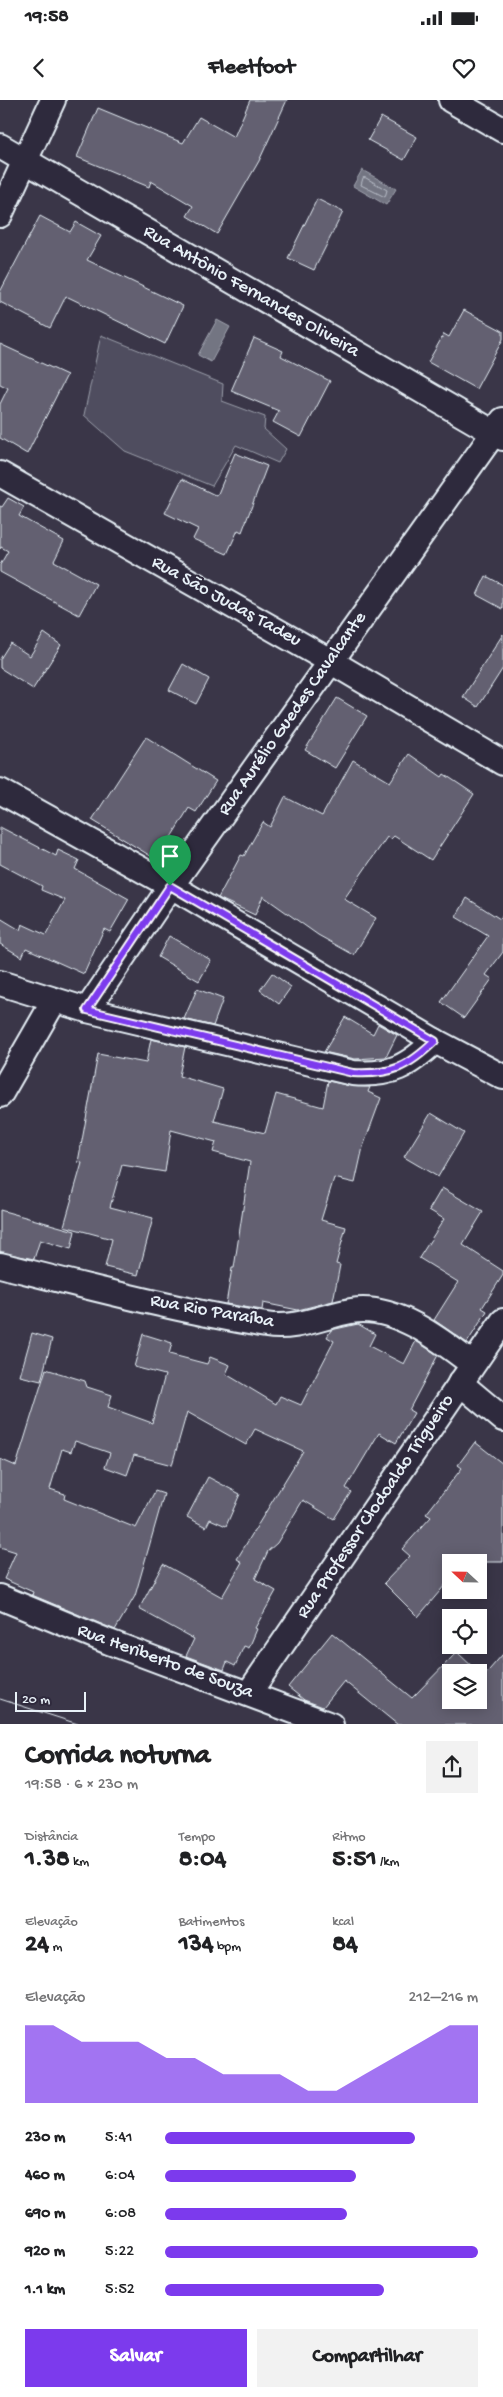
<!DOCTYPE html>
<html lang="pt">
<meta charset="utf-8">
<style>
body{margin:0;font-family:"Gochi Hand",sans-serif;background:#f2f2f2;color:#202124;height:100vh;display:flex;flex-direction:column;font-size:19px;white-space:nowrap}
*{box-sizing:border-box;margin:0}
p{font-size:16px;color:#757577}
.icon{flex:none;width:28px;height:28px;fill:none;stroke:currentColor;stroke-width:2;stroke-linecap:round;stroke-linejoin:round}
.map{position:relative;height:1624px;overflow:hidden}
.sheet{display:flex;flex-direction:column;background:#fff;flex:1}
.sheet>*{flex:none}
.needle{width:32px;rotate:292deg}
.controls{position:absolute;left:442px;top:1454px;display:grid;gap:10px}
.controls a{display:grid;place-items:center;width:45px;height:45px;border-radius:0px;background:#fff;box-shadow:0 2px 12px #0003;font-size:25px}
.scale{position:absolute;left:15px;bottom:12px;width:71px;box-sizing:border-box;padding-left:5px;border:2px solid #e8f1f8;border-top:0;font-size:14px;line-height:18px;white-space:nowrap;color:#e8f1f8;-webkit-text-stroke:4px #2f2a3d;paint-order:stroke}
.pin{position:absolute;display:grid;place-items:center;width:42px;height:42px;color:#fff;margin:-51px -21px;border-radius:50% 50% 50% 0;rotate:-45deg;box-shadow:0 0 5px #0007}
.pin .icon{rotate:45deg}
.round{display:grid;place-items:center;flex:none;width:52px;height:52px;border-radius:0px;background:#f2f2f2}
.head{display:flex;align-items:center;justify-content:space-between;height:85px;padding:0 25px}
h1{font-size:28px;font-weight:800;line-height:38px}
.figures{display:grid;grid-template-columns:repeat(3,1fr);gap:8px;height:85px;padding:5px 25px}
.figures div{display:grid;align-content:center}
.figures b{font-size:25px;font-weight:800}
.figures small{font-size:14px;font-weight:400}
.figures p{font-size:14px}
.chart{height:140px;padding:10px 25px}
.chart p{display:flex;justify-content:space-between}
.chart svg{width:100%;height:90px;margin-top:5px;fill:#7c3aed;opacity:.7}
.primary-button{display:flex;gap:10px;margin-top:auto;padding:10px 25px}
.primary-button a{flex:1;height:58px;border-radius:0px;background:#7c3aed;color:#fff;font-size:20px;font-weight:800;line-height:58px;text-align:center}
.primary-button a+a{background:#f2f2f2;color:#202124}
ul{padding:0 25px;list-style:none;font-size:16px}
li{display:grid;grid-template-columns:80px 60px 1fr;align-items:center;height:38px}
li i{height:12px;border-radius:6px;background:#7c3aed}
.status{display:flex;justify-content:space-between;align-items:center;height:35px;padding:0 25px;background:#fff;direction:ltr}
.status svg{height:14px;fill:currentColor}
header{display:flex;justify-content:space-between;align-items:center;height:65px;padding:0 25px;background:#fff;font-size:22px;font-weight:800}
.map>svg:first-child{display:block}
</style>
<div class="status"><b>19:58</b><svg viewBox="0 0 49 12"><path d="M0 12V9h3v3zM5 12V6h3v6zM10 12V3h3v9zM15 12V0h3v12zM26 1h20v11H26zM47 4h2v5h-2z"/></svg></div>
<header><svg class="icon" aria-label="back" viewBox="0 0 24 24"><path d="M15 5l-7 7 7 7"/></svg>Fleetfoot<svg class="icon" aria-label="heart" viewBox="0 0 24 24"><path d="M12 20l-8-8c-3-5 5-10 8-4 3-6 11-1 8 4z"/></svg></header>
<div class="map">
<svg width="503" height="1625" viewBox="0 0 503 1625">
<rect width="100%" height="100%" fill="#3a3648"/>
<filter id="ink" filterUnits="userSpaceOnUse"><feTurbulence type="fractalNoise" baseFrequency=".02" numOctaves="2"/><feDisplacementMap in="SourceGraphic" scale="10" xChannelSelector="R" yChannelSelector="G"/><feConvolveMatrix kernelMatrix="1 2 1 2 8 2 1 2 1" color-interpolation-filters="sRGB"/></filter>
<g filter="url(#ink)">
<polygon fill="#504e5f" stroke="#9ca0ac" points="101,235 223,284 222,301 265,317 264,329 286,349 278,363 236,345 212,386 125,351 84,315"/>
<g fill="#737482" stroke="#a2a6b1">
<polygon points="362,70 396,89 386,105 353,86"/>
<polygon points="217,220 230,227 211,262 198,255"/>
</g>
<g fill="none" stroke-linecap="round" stroke-linejoin="round">
<polygon stroke="#b9bfc9" stroke-width="1" points="366,78 387,90 385,97 361,85 363,78"/>
</g>
<g fill="#636171" stroke="#e8f1f8">
<polygon points="250,0 287,0 259,61 217,134 187,116 193,106 151,81 149,87 77,57 98,8 183,43 199,17 234,37"/>
<polygon points="381,17 417,37 404,60 368,40"/>
<polygon points="317,99 343,112 314,170 288,158"/>
<polygon points="40,116 70,132 76,122 101,136 87,160 183,206 165,244 66,196 50,228 0,202 0,192"/>
<polygon points="464,210 503,231 503,239 476,289 428,262 444,234 449,237"/>
<polygon points="254,238 283,251 281,256 330,281 301,337 273,322 279,311 231,291"/>
<polygon points="0,244 67,275 27,354 0,338 0,304 8,288 0,284"/>
<polygon points="235,353 267,366 242,432 238,430 227,454 193,439 198,429 165,413 182,379 217,396"/>
<polygon points="8,398 24,407 19,416 64,441 54,461 96,484 79,515 0,472 0,465 8,451 1,447 0,449 0,406 2,407"/>
<polygon points="486,476 503,485 503,509 477,495"/>
<polygon points="44,533 61,545 33,589 0,568 0,559 10,543 30,556"/>
<polygon points="503,534 503,568 478,607 463,597"/>
<polygon points="183,564 209,579 196,604 169,590"/>
<polygon points="337,598 367,616 335,668 305,650"/>
<polygon points="146,637 216,681 196,712 189,708 157,760 92,720"/>
<polygon points="409,654 442,677 444,674 474,694 431,760 394,736 391,739 387,737 344,799 376,818 354,855 318,835 263,796 255,815 218,798 241,755 244,756 263,722 270,727 285,697 322,716 353,660 390,682"/>
<polygon points="0,727 56,756 58,750 79,760 75,769 129,799 110,832 104,829 84,874 26,848 22,857 0,844 0,818 20,830 22,824 46,835 65,800 41,790 42,786 0,764"/>
<polygon points="467,798 500,819 503,815 503,852 486,875 492,879 464,918 441,902 488,836 456,817"/>
<polygon points="169,836 211,860 199,881 158,857"/>
<polygon points="272,873 291,887 279,904 260,890"/>
<polygon points="197,889 223,899 213,926 184,919"/>
<polygon points="345,917 373,934 378,924 397,935 386,957 355,959 324,952"/>
<polygon points="151,939 185,947 179,976 223,989 214,1021 265,1033 276,994 323,1007 328,981 350,986 370,987 368,992 381,998 363,1047 355,1083 334,1078 321,1120 346,1127 336,1164 340,1165 333,1201 298,1210 263,1203 262,1210 226,1204 232,1168 234,1168 250,1062 213,1052 216,1042 171,1030 165,1072 122,1065 110,1107 153,1118 138,1175 105,1167 112,1139 64,1126 82,1063 78,1062 98,954 146,963"/>
<polygon points="431,1013 464,1033 438,1077 404,1057"/>
<polygon points="442,1088 483,1112 463,1145 503,1171 503,1175 482,1208 487,1211 467,1243 434,1220 458,1182 419,1158 444,1119 429,1110"/>
<polygon points="0,1110 75,1131 71,1149 40,1140 34,1159 0,1152"/>
<polygon points="358,1224 375,1234 369,1246 404,1264 416,1241 438,1255 409,1310 414,1313 396,1343 379,1333 346,1388 351,1392 334,1419 303,1400 277,1443 268,1451 255,1479 276,1491 255,1528 257,1529 249,1548 244,1546 235,1566 227,1562 224,1570 186,1556 194,1539 139,1509 163,1464 222,1497 242,1462 237,1459 303,1351 255,1329 246,1345 187,1312 172,1365 134,1355 127,1375 105,1367 110,1353 75,1341 71,1352 62,1349 50,1389 65,1394 64,1399 136,1428 155,1391 164,1394 135,1496 115,1530 32,1495 33,1492 4,1479 16,1452 0,1447 0,1359 16,1366 46,1269 85,1281 87,1287 112,1295 108,1307 152,1323 165,1275 134,1267 143,1234 172,1243 169,1254 207,1264 210,1257 230,1265 226,1274 276,1304 280,1296 301,1305 334,1241 327,1237 331,1230"/>
<polygon points="32,1233 52,1239 41,1281 20,1276"/>
<polygon points="475,1342 503,1364 503,1462 451,1462 451,1478 418,1517 384,1483 410,1456 402,1449 431,1417 426,1414 462,1368 458,1365"/>
<polygon points="208,1377 240,1394 226,1426 210,1419 206,1427 187,1417"/>
<polygon points="332,1533 412,1598 457,1552 478,1572 451,1572 451,1600 479,1600 479,1573 483,1577 503,1554 503,1625 398,1625 344,1581 323,1607 304,1600 288,1587"/>
</g>
<g fill="none" stroke-linecap="round" stroke-linejoin="round">
<defs>
<g id="minor">
<polyline points="451,0 503,30"/>
<polyline points="0,46 503,338"/>
<polyline points="0,115 53,0"/>
<polyline points="0,374 330,561 503,663"/>
<polyline points="0,691 171,786 435,941 503,977"/>
<path d="M0 883 87 910 353 973C392 976 408 966 435 941"/>
<polyline points="87,910 171,786 503,320"/>
<polyline points="0,995 54,901"/>
<path d="M0 1165C88 1187 176 1210 266 1225 296 1230 323 1216 351 1211 393 1203 441 1240 472 1264"/>
<polyline points="460,1283 503,1319"/>
<polyline points="0,1497 109,1542 331,1625"/>
<polyline points="249,1593 503,1221"/>
</g>
</defs>
<use href="#minor" stroke="#e8f1f8" stroke-width="28"/>
<use href="#minor" stroke="#2f2a3d" stroke-width="24"/>
<polyline stroke="#e8f1f8" stroke-width="1" points="0,1599 81,1625"/>
</g>
</g>
<g fill="none" stroke-linecap="round" stroke-linejoin="round" filter="url(#ink)">
<defs>
<path id="route" d="M170 786 435 941C408 967 392 975 353 973L87 910Z"/>
</defs>
<use href="#route" stroke="#fff" stroke-width="10"/>
<use href="#route" stroke="#7c3aed" stroke-width="6"/>
</g>
<g text-anchor="middle" dominant-baseline="central" stroke-width="4" stroke-linejoin="round" paint-order="stroke">
<g font-size="19" fill="#e8f1f8" stroke="#2f2a3d">
<text transform="translate(251 192) rotate(30)">Rua Antônio Fernandes Oliveira</text>
<text transform="translate(226 502) rotate(29)">Rua São Judas Tadeu</text>
<text transform="translate(293 614) rotate(-55)">Rua Aurélio Guedes Cavalcante</text>
<text transform="translate(212 1212) rotate(10)">Rua Rio Paraíba</text>
<text transform="translate(376 1407) rotate(-56)">Rua Professor Clodoaldo Trigueiro</text>
<text transform="translate(165 1562) rotate(20)">Rua Heriberto de Souza</text>
</g>
</g>
</svg>
<div class="controls">
<a><svg class="needle" viewBox="-14 -14 28 28"><path d="M0-13l5 13h-10z" fill="#e53935"/><path d="M0 13l5-13h-10z" fill="#757577"/></svg></a>
<a><svg class="icon" aria-label="locate" viewBox="0 0 24 24"><circle cx="12" cy="12" r="6"/><path d="M12 2v4M12 18v4M2 12h4M18 12h4"/></svg></a>
<a><svg class="icon" aria-label="layers" viewBox="0 0 24 24"><path d="M12 4l9 5-9 5-9-5zM3 14l9 5 9-5"/></svg></a>
</div>
<div class="scale">20 m</div>
<div class="pin" style="left:170px;top:786px;background:#1e9e55"><svg class="icon" aria-label="arrive" viewBox="0 0 24 24"><path d="M6 21V4h12l-3 4 3 4H6"/></svg></div>
</div>
<section class="sheet">
<div class="head"><div><h1>Corrida noturna</h1><p>19:58 · 6 × 230 m</p></div><a class="round"><svg class="icon" aria-label="share" viewBox="0 0 24 24"><path d="M12 15V3M7 8l5-5 5 5M5 13v7h14v-7"/></svg></a></div>
<div class="figures">
<div><p>Distância</p><b>1.38<small> km</small></b></div>
<div><p>Tempo</p><b>8:04</b></div>
<div><p>Ritmo</p><b>5:51<small> /km</small></b></div>
</div>
<div class="figures">
<div><p>Elevação</p><b>24<small> m</small></b></div>
<div><p>Batimentos</p><b>134<small> bpm</small></b></div>
<div><p>kcal</p><b>84</b></div>
</div>
<div class="chart"><p><span>Elevação</span>212–216 m</p>
<svg viewBox="0 0 160 44" preserveAspectRatio="none"><path d="M0 44V6L10 6L20 14L30 14L40 14L50 22L60 22L70 30L80 30L90 30L100 38L110 38L120 30L130 22L140 14L150 6L160 6V44z"/></svg>
</div>
<ul>
<li><b>230 m</b>5:41<i style="width:80%"></i></li>
<li><b>460 m</b>6:04<i style="width:61%"></i></li>
<li><b>690 m</b>6:08<i style="width:58%"></i></li>
<li><b>920 m</b>5:22<i style="width:100%"></i></li>
<li><b>1.1 km</b>5:52<i style="width:70%"></i></li>
</ul>
<div class="primary-button"><a>Salvar</a><a>Compartilhar</a></div>
</section>
